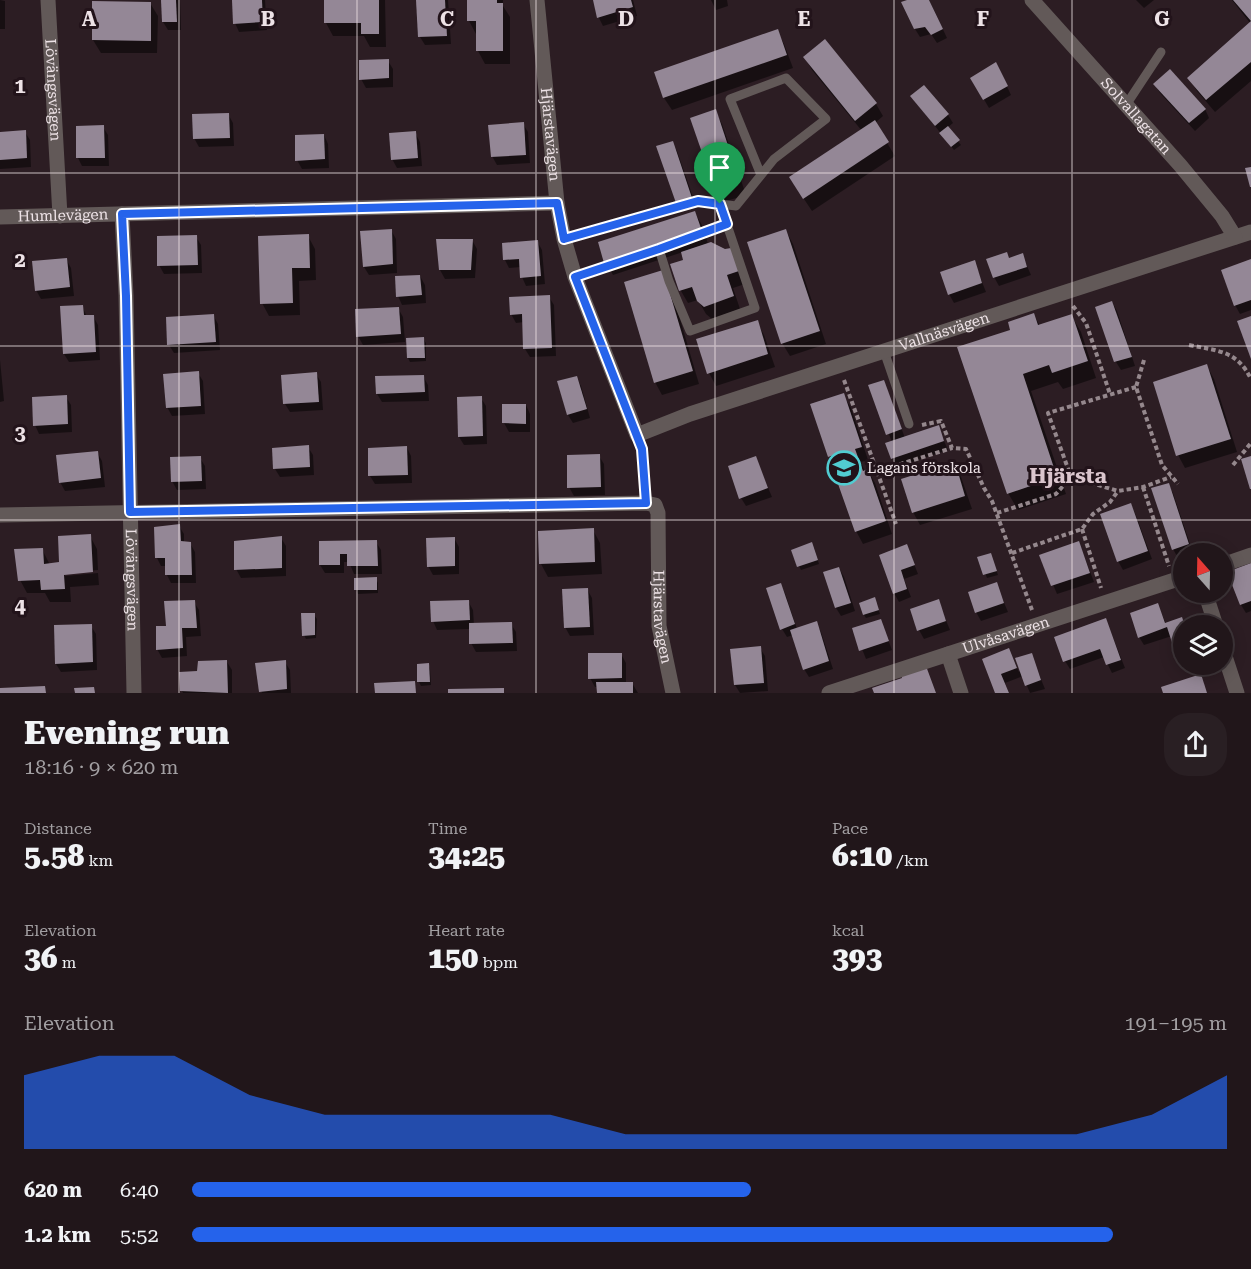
<!DOCTYPE html>
<meta charset="utf-8">
<style>
body{margin:0;font-family:"Roboto Serif",serif;background:#291f23;color:#f1f3f6;height:100vh;display:flex;flex-direction:column;font-size:22px;white-space:nowrap}
*{box-sizing:border-box;margin:0}
p{font-size:20px;color:#a29fa2}
.icon{flex:none;width:33px;height:33px;fill:none;stroke:currentColor;stroke-width:2;stroke-linecap:round;stroke-linejoin:round}
.map{position:relative;height:693px;overflow:hidden}
.details{display:flex;flex-direction:column;background:#21161a;flex:1}
.details>*{flex:none}
.needle{width:39px;rotate:340deg}
.fabs{position:absolute;left:1173px;top:543px;display:grid;gap:12px}
.fabs a{display:grid;place-items:center;width:60px;height:60px;border-radius:50%;background:#21161a;box-shadow:0 3px 15px #0003,0 0 0 2px #3e3539;font-size:30px}
.pin{position:absolute;display:grid;place-items:center;width:51px;height:51px;color:#fff;margin:-62px -26px;border-radius:50% 50% 50% 0;rotate:-45deg;box-shadow:0 0 6px #0007}
.pin .icon{rotate:45deg}
.round{display:grid;place-items:center;flex:none;width:63px;height:63px;border-radius:24px;background:#291f23}
.overview{display:flex;align-items:center;justify-content:space-between;height:102px;padding:0 24px}
h1{font-size:33px;font-weight:800;line-height:45px}
.figures{display:grid;grid-template-columns:repeat(3,1fr);gap:9px;height:102px;padding:6px 24px}
.figures div{display:grid;align-content:center}
.figures b{font-size:30px;font-weight:800}
.figures small{font-size:16px;font-weight:400}
.figures p{font-size:16px}
.chart{height:168px;padding:12px 24px}
.chart p{display:flex;justify-content:space-between}
.chart svg{width:100%;height:108px;margin-top:6px;fill:#2563eb;opacity:.7}
ul{padding:0 24px;list-style:none;font-size:20px}
li{display:grid;grid-template-columns:96px 72px 1fr;align-items:center;height:45px}
li i{height:15px;border-radius:8px;background:#2563eb}
.map>svg:first-child{display:block}
</style>
<div class="map">
<svg width="1251" height="693" viewBox="0 0 1251 693">
<rect width="100%" height="100%" fill="#2c1d23"/>
<g fill="#0007">
<polygon points="0,0 5,1 5,29 0,29"/>
<polygon points="162,0 180,0 181,30 168,30 163,22"/>
<polygon points="233,0 265,0 267,30 239,32 235,23"/>
<polygon points="326,0 385,0 386,47 370,47 364,36 333,36 326,23"/>
<polygon points="418,0 448,0 451,44 425,45 420,37"/>
<polygon points="469,0 503,0 503,6 510,17 510,64 485,64 478,51 476,34 469,21"/>
<polygon points="595,0 633,0 637,16 603,26 599,18"/>
<polygon points="711,0 727,0 728,6 716,10"/>
<polygon points="911,0 929,0 947,38 937,43 931,34 920,37 915,29"/>
<polygon points="1136,0 1154,0 1144,8"/>
<polygon points="1232,0 1251,0 1251,81 1215,112 1197,91 1189,78 1250,23"/>
<polygon points="150,3 158,16 157,53 101,53 93,40"/>
<polygon points="777,31 784,44 793,68 672,110 664,98"/>
<polygon points="805,58 876,104 883,116 875,123 895,156 812,211 798,190 862,131 812,70"/>
<polygon points="388,61 393,69 393,87 366,88 361,79"/>
<polygon points="1000,72 1011,95 989,108 972,79"/>
<polygon points="1155,85 1205,109 1209,118 1195,131 1160,93"/>
<polygon points="912,97 948,115 953,123 947,128 961,145 954,150"/>
<polygon points="715,111 722,124 746,195 723,202 716,189"/>
<polygon points="228,114 233,123 234,146 199,147 194,138"/>
<polygon points="523,124 528,132 530,163 497,165 492,156"/>
<polygon points="103,127 108,135 109,166 82,166 78,158"/>
<polygon points="25,132 30,140 31,167 0,169 0,133"/>
<polygon points="415,133 420,142 422,166 397,168 392,159"/>
<polygon points="324,135 328,144 329,168 302,169 297,160"/>
<polygon points="672,143 677,151 696,206 682,211 677,203"/>
<polygon points="695,213 702,225 708,244 725,251 730,249 745,284 733,288 740,309 712,319 706,314 698,300 688,303 681,291 672,265 685,261 683,252 613,275 606,262"/>
<polygon points="391,230 396,239 397,273 369,275 364,267"/>
<polygon points="786,231 793,244 826,344 790,356 782,343"/>
<polygon points="308,236 315,249 316,280 299,281 300,315 269,316 262,303"/>
<polygon points="196,237 201,245 202,273 164,274 159,265"/>
<polygon points="472,240 477,249 475,278 445,279 440,270"/>
<polygon points="537,241 542,250 545,284 526,286 522,277 521,267 509,268 505,260"/>
<polygon points="1022,255 1031,275 999,286 994,277 1009,259"/>
<polygon points="66,259 71,268 74,296 41,299 36,290"/>
<polygon points="1251,260 1251,310 1240,314 1235,305"/>
<polygon points="974,262 986,292 954,303 949,294"/>
<polygon points="420,276 425,285 426,303 402,305 398,296"/>
<polygon points="670,285 699,384 662,395 655,382"/>
<polygon points="549,297 554,305 556,356 530,357 525,349 524,322 516,323 511,314"/>
<polygon points="1112,302 1117,311 1135,366 1121,370 1116,362 1097,308"/>
<polygon points="82,306 87,317 93,316 98,325 100,360 69,362 64,354"/>
<polygon points="398,308 403,317 405,342 363,345 358,336"/>
<polygon points="213,315 218,324 220,350 174,353 169,345"/>
<polygon points="1034,315 1040,326 1071,315 1081,332 1096,378 1063,389 1058,382 1031,391 1066,494 1018,510 1008,493 1012,330"/>
<polygon points="757,322 764,335 775,367 716,386 709,373"/>
<polygon points="423,339 426,343 426,361 410,362 408,358"/>
<polygon points="0,360 4,401 0,402"/>
<polygon points="1207,366 1214,379 1237,452 1185,468 1178,455"/>
<polygon points="198,373 203,381 205,414 172,416 167,407"/>
<polygon points="316,374 321,382 323,410 290,412 285,404"/>
<polygon points="423,376 428,385 429,401 382,402 377,394"/>
<polygon points="576,377 581,386 590,418 573,423 568,415 559,382"/>
<polygon points="884,382 905,438 938,427 948,450 897,467 892,458 892,442 870,386"/>
<polygon points="843,395 851,408 868,460 861,462 865,472 868,471 875,483 892,534 863,544 856,531 853,477 849,466 837,470 830,457 812,405"/>
<polygon points="66,397 71,405 72,432 39,434 35,425"/>
<polygon points="481,398 486,406 487,444 464,445 459,437"/>
<polygon points="526,405 530,414 530,432 509,432 504,423"/>
<polygon points="308,447 313,455 314,475 280,477 275,469 274,449"/>
<polygon points="407,448 411,456 412,483 375,484 370,476"/>
<polygon points="97,452 102,461 105,487 65,491 60,482"/>
<polygon points="599,456 604,464 605,495 574,496 569,487"/>
<polygon points="755,457 772,497 746,506 741,498"/>
<polygon points="200,458 205,466 206,489 177,490 172,481"/>
<polygon points="954,464 961,477 972,509 920,525 913,512"/>
<polygon points="1168,484 1173,493 1193,553 1184,554 1184,556 1178,558 1173,549"/>
<polygon points="1131,505 1135,513 1152,559 1123,570 1118,561"/>
<polygon points="179,526 184,534 184,543 190,543 195,552 196,583 171,583 167,575 166,566 161,566 157,558"/>
<polygon points="593,530 600,543 602,574 548,577 541,564 539,532"/>
<polygon points="90,536 97,549 98,570 65,573 65,576 98,573 99,585 70,587 71,602 50,602 45,593 27,593 20,580 42,549 50,565 60,564"/>
<polygon points="281,538 286,546 286,576 241,578 236,569"/>
<polygon points="454,538 459,547 459,574 433,575 428,566"/>
<polygon points="320,542 376,542 381,550 382,574 354,574 349,562 344,562 344,573 325,573 320,565"/>
<polygon points="1079,543 1094,582 1057,594 1041,556"/>
<polygon points="907,546 918,574 904,579 911,597 899,602 894,593"/>
<polygon points="814,548 819,564 801,570 799,566"/>
<polygon points="979,558 992,558 998,575 987,578"/>
<polygon points="1251,565 1251,611 1246,613 1241,605"/>
<polygon points="839,568 844,577 855,611 841,616 836,608"/>
<polygon points="376,579 378,583 378,593 358,594 356,590"/>
<polygon points="780,584 785,593 797,629 816,623 821,632 833,669 809,677 804,669 793,635 787,637 782,629"/>
<polygon points="996,584 1008,612 981,621 976,612"/>
<polygon points="587,589 592,598 594,635 570,636 565,627"/>
<polygon points="468,601 473,610 474,625 511,624 516,632 517,651 476,652 471,643 470,629 437,630 433,621"/>
<polygon points="938,601 950,630 924,639 919,630"/>
<polygon points="194,602 199,610 201,636 186,637 187,656 162,658 157,649 168,627"/>
<polygon points="876,603 880,614 866,618 864,615"/>
<polygon points="1158,605 1166,624 1182,619 1186,626 1184,626 1184,659 1182,660 1177,651 1172,636 1144,645 1139,637"/>
<polygon points="314,615 317,619 316,638 306,639 304,635"/>
<polygon points="1106,620 1125,668 1112,673 1104,657 1070,669 1065,661"/>
<polygon points="881,621 892,650 866,659 854,629"/>
<polygon points="55,626 91,626 96,634 97,670 61,672 56,664"/>
<polygon points="760,648 765,656 768,691 740,693 735,685"/>
<polygon points="1009,650 1019,672 1031,655 1045,689 1030,693 1023,676 1005,683 1009,693 996,693 984,660"/>
<polygon points="621,654 626,663 626,683 632,683 638,693 598,693 598,687 595,687 590,678"/>
<polygon points="227,662 232,670 232,693 183,693 182,691 199,672"/>
<polygon points="285,662 290,670 291,693 262,693 261,691"/>
<polygon points="428,665 430,669 431,685 421,686 419,682"/>
</g>
<g fill="#948796">
<polygon points="161,0 176,0 177,22 162,22"/>
<polygon points="232,0 262,0 263,22 233,24"/>
<polygon points="324,0 379,0 379,34 361,34 361,23 324,23"/>
<polygon points="416,0 445,0 447,36 418,37"/>
<polygon points="467,0 497,0 497,3 503,3 503,51 476,51 476,21 467,21"/>
<polygon points="593,0 631,0 633,7 597,18"/>
<polygon points="907,0 929,0 943,29 931,35 925,27 914,29 901,2"/>
<polygon points="1233,0 1251,0 1251,62 1206,100 1187,78 1251,21"/>
<polygon points="92,1 151,2 151,41 92,40"/>
<polygon points="778,29 787,55 663,98 654,72"/>
<polygon points="825,39 877,103 855,121 803,57"/>
<polygon points="389,59 389,78 359,80 359,60"/>
<polygon points="996,62 1008,86 983,100 970,78"/>
<polygon points="1170,69 1206,109 1189,123 1153,84"/>
<polygon points="924,85 949,114 935,126 910,96"/>
<polygon points="716,109 740,182 715,190 690,118"/>
<polygon points="229,113 230,138 193,139 192,114"/>
<polygon points="875,120 889,142 803,199 789,177"/>
<polygon points="524,122 526,155 491,157 488,125"/>
<polygon points="104,125 105,158 76,158 76,126"/>
<polygon points="948,126 960,140 951,147 939,133"/>
<polygon points="26,130 27,158 0,160 0,132"/>
<polygon points="416,131 418,158 391,160 389,133"/>
<polygon points="324,134 325,159 295,161 295,135"/>
<polygon points="673,141 692,198 676,203 656,146"/>
<polygon points="1251,167 1251,187 1250,187 1245,168"/>
<polygon points="695,211 702,231 604,263 598,242"/>
<polygon points="392,229 393,264 363,267 360,231"/>
<polygon points="786,229 820,331 781,344 747,242"/>
<polygon points="309,234 310,268 292,268 293,303 260,304 258,236"/>
<polygon points="197,235 198,265 157,266 157,236"/>
<polygon points="436,239 473,239 471,270 439,270"/>
<polygon points="538,240 541,276 520,278 519,259 503,260 502,243"/>
<polygon points="711,242 725,249 731,248 739,271 727,275 734,296 704,307 697,301 692,287 679,291 670,264 683,260 681,252"/>
<polygon points="1007,252 1009,258 1023,253 1027,267 993,278 986,259"/>
<polygon points="67,258 70,287 35,291 32,261"/>
<polygon points="1251,259 1251,300 1234,306 1221,270"/>
<polygon points="975,260 982,283 948,295 940,272"/>
<polygon points="663,270 693,371 654,383 624,282"/>
<polygon points="420,275 422,295 396,297 395,276"/>
<polygon points="550,295 552,348 523,349 522,314 510,315 509,297"/>
<polygon points="1112,301 1132,357 1114,362 1095,307"/>
<polygon points="83,305 84,315 94,315 96,352 63,354 60,306"/>
<polygon points="399,307 401,334 356,337 355,309"/>
<polygon points="1034,313 1038,325 1072,314 1088,361 1052,373 1049,365 1023,374 1057,477 1007,494 957,347 1010,330 1008,322"/>
<polygon points="214,314 216,342 167,345 166,317"/>
<polygon points="1251,316 1251,359 1237,321"/>
<polygon points="758,320 768,354 707,374 696,339"/>
<polygon points="424,337 425,358 407,358 406,338"/>
<polygon points="1207,364 1231,439 1176,456 1153,382"/>
<polygon points="199,371 201,406 166,408 163,374"/>
<polygon points="317,372 319,402 283,404 281,375"/>
<polygon points="424,375 425,392 376,394 375,376"/>
<polygon points="577,376 587,409 567,415 557,381"/>
<polygon points="884,380 902,429 886,435 868,385"/>
<polygon points="844,393 862,447 855,449 863,471 868,469 886,521 855,532 837,481 851,476 843,452 828,457 810,404"/>
<polygon points="67,395 68,424 33,426 32,397"/>
<polygon points="482,396 483,436 458,437 457,397"/>
<polygon points="502,404 526,404 526,424 502,423"/>
<polygon points="939,425 944,441 891,459 885,443"/>
<polygon points="309,445 310,467 273,469 272,448"/>
<polygon points="407,446 408,475 368,476 368,448"/>
<polygon points="98,451 101,478 59,483 56,455"/>
<polygon points="600,454 601,487 567,488 567,455"/>
<polygon points="201,456 202,481 171,482 170,457"/>
<polygon points="756,456 768,488 739,499 728,466"/>
<polygon points="1251,456 1251,489 1250,489 1241,459"/>
<polygon points="955,462 965,496 912,513 901,479"/>
<polygon points="1169,483 1189,544 1172,550 1151,488"/>
<polygon points="1131,503 1148,551 1117,562 1100,514"/>
<polygon points="180,524 181,541 191,542 192,575 165,575 165,558 155,558 154,527"/>
<polygon points="594,528 595,562 539,564 538,531"/>
<polygon points="91,534 93,572 64,575 65,589 41,590 40,580 18,581 14,549 43,548 44,564 59,562 58,536"/>
<polygon points="282,536 282,568 234,570 234,541"/>
<polygon points="455,537 455,566 427,567 426,538"/>
<polygon points="377,540 378,566 347,566 347,554 340,554 340,565 319,565 319,541"/>
<polygon points="1079,541 1090,573 1051,586 1039,555"/>
<polygon points="812,542 818,560 797,567 791,550"/>
<polygon points="907,544 915,565 901,570 907,589 893,594 879,555"/>
<polygon points="991,553 997,571 983,575 977,557"/>
<polygon points="1251,563 1251,601 1240,605 1227,572"/>
<polygon points="839,567 851,603 835,608 823,572"/>
<polygon points="377,577 377,590 354,590 354,578"/>
<polygon points="997,582 1004,603 975,613 968,592"/>
<polygon points="781,583 795,624 780,630 766,588"/>
<polygon points="588,588 590,627 564,628 562,589"/>
<polygon points="875,597 879,610 863,615 859,603"/>
<polygon points="939,599 946,621 917,631 910,609"/>
<polygon points="195,600 197,628 182,628 183,648 156,650 156,626 166,626 164,601"/>
<polygon points="469,600 470,620 431,622 430,601"/>
<polygon points="1158,603 1165,623 1182,617 1185,626 1184,626 1184,649 1175,652 1167,627 1138,638 1130,613"/>
<polygon points="301,613 315,613 315,635 302,636"/>
<polygon points="1106,618 1121,660 1106,665 1100,649 1063,662 1054,637"/>
<polygon points="881,619 889,641 859,651 852,628"/>
<polygon points="817,621 829,661 803,670 790,630"/>
<polygon points="512,622 513,643 469,644 469,623"/>
<polygon points="92,624 93,662 55,664 54,625"/>
<polygon points="761,646 764,683 734,685 730,649"/>
<polygon points="1009,648 1017,668 1001,674 1009,693 995,693 982,659"/>
<polygon points="588,653 622,653 622,678 588,679"/>
<polygon points="1032,653 1041,680 1025,686 1015,658"/>
<polygon points="227,660 228,693 180,691 179,672 197,671 198,661"/>
<polygon points="286,660 287,689 259,692 255,663"/>
<polygon points="429,663 430,682 417,682 417,664"/>
<polygon points="926,666 936,693 874,693 872,688 902,678 901,674"/>
<polygon points="1201,674 1207,693 1163,693 1161,687"/>
<polygon points="415,681 416,693 375,693 374,683"/>
<polygon points="596,682 633,682 633,693 597,693"/>
<polygon points="45,686 46,693 0,693 0,688"/>
<polygon points="94,687 95,693 75,693 74,688"/>
<polygon points="504,688 504,693 448,693 448,689"/>
</g>
<g fill="none" stroke-linecap="round" stroke-linejoin="round">
<g stroke="#95888d" stroke-width="4" stroke-dasharray="4.5 3" stroke-linecap="butt">
<polyline points="1073,306 1086,323 1110,394"/>
<path d="M1189 345C1217 351 1237 350 1251 379"/>
<polyline points="1144,360 1136,387 1162,465 1178,484"/>
<polyline points="844,380 896,524"/>
<polyline points="1136,387 1048,413 1071,477 1118,491 1143,487 1171,477"/>
<polyline points="922,425 941,421 952,448 966,449 984,488 992,501 1032,610"/>
<polyline points="642,450 645,487"/>
<polyline points="1233,465 1251,443"/>
<polyline points="878,471 952,448"/>
<polyline points="1143,487 1169,566"/>
<polyline points="997,513 1056,494 1071,477"/>
<polyline points="1082,529 1101,588"/>
<polyline points="1012,553 1082,529 1093,514 1110,502 1118,491"/>
</g>
<g stroke="#625958" stroke-width="9">
<polyline points="1126,105 1161,52"/>
<polyline points="720,204 755,308 690,331 669,281 659,249 727,224"/>
<polyline points="564,239 697,201 736,206 774,159 826,119 786,78 730,99 761,175"/>
<polyline points="575,277 659,249"/>
<polyline points="884,351 909,424"/>
</g>
<g stroke="#625958" stroke-width="15">
<path id="s1" d="M48 0 60 216"/>
<path id="s2" d="M537 0 557 203 564 239 575 277 637 435 690 414 1251 232"/>
<path id="s3" d="M1032 0 1180 165 1222 216 1235 237"/>
<path id="s4" d="M122 214 126 295 134 693"/>
<path id="s5" d="M0 217 557 203"/>
<path id="s6" d="M0 515 646 503 655 505 658 513 659 626 673 693"/>
<polyline points="1222,565 1251,555"/>
<polyline points="1205,592 1216,626"/>
<polyline points="1222,647 1237,693"/>
<polyline points="948,654 961,693"/>
<path id="s7" d="M829 693 1184 577"/>
</g>
</g>
<g fill="none" stroke-linecap="round" stroke-linejoin="round">
<defs>
<polygon id="route" points="698,201 720,204 727,224 659,249 575,277 642,449 646,503 130,512 126,296 122,214 557,203 564,239"/>
</defs>
<use href="#route" stroke="#fff" stroke-width="12"/>
<use href="#route" stroke="#2563eb" stroke-width="8"/>
</g>
<path fill="none" stroke="#ede2e6" stroke-width="1.5" stroke-opacity="0.55" d="M179 0V693M357 0V693M536 0V693M715 0V693M894 0V693M1072 0V693M0 173H1251M0 346H1251M0 520H1251"/>
<defs>
<symbol id="school-ring" viewBox="-11 -11 22 22"><circle r="9.5" fill="#22131a" stroke="#51ccd1" stroke-width="1.5"/><path d="M0-5L7-2L0 1L-7-2ZM-4 1L0 2.5L4 1V4Q0 6-4 4Z" fill="#51ccd1"/></symbol>
</defs>
<g fill-rule="evenodd">
<use href="#school-ring" x="825" y="449" width="38" height="38"/>
</g>
<g text-anchor="middle" dominant-baseline="central" stroke-width="6" stroke-linejoin="round" paint-order="stroke">
<g font-size="15" fill="#ede2e6" stroke="#22131a">
<text stroke="none"><textPath href="#s1" startOffset="90">Lövängsvägen</textPath></text>
<text stroke="none"><textPath href="#s3" startOffset="156">Solvallagatan</textPath></text>
<text stroke="none"><textPath href="#s2" startOffset="135">Hjärstavägen</textPath></text>
<text stroke="none"><textPath href="#s5" startOffset="63">Humlevägen</textPath></text>
<text stroke="none"><textPath href="#s2" startOffset="774">Vallnäsvägen</textPath></text>
<text stroke="none"><textPath href="#s4" startOffset="366">Lövängsvägen</textPath></text>
<text stroke="none"><textPath href="#s6" startOffset="768">Hjärstavägen</textPath></text>
<text stroke="none"><textPath href="#s7" startOffset="186">Ulvåsavägen</textPath></text>
</g>
<g font-size="15" fill="#ede2e6" stroke="#22131a" text-anchor="start">
<text x="867" y="468">Lagans förskola</text>
</g>
<g font-size="21" font-weight="bold" fill="#dac5cd" stroke="#22131a">
<text x="1068" y="476">Hjärsta</text>
</g>
</g>
<g font-size="20" text-anchor="middle" font-weight="bold" fill="#ede2e6" stroke="#22131a" stroke-width="6" stroke-linejoin="round" paint-order="stroke">
<text x="89" y="26">A</text>
<text x="268" y="26">B</text>
<text x="447" y="26">C</text>
<text x="626" y="26">D</text>
<text x="804" y="26">E</text>
<text x="983" y="26">F</text>
<text x="1162" y="26">G</text>
<text x="20" y="93">1</text>
<text x="20" y="267">2</text>
<text x="20" y="440">3</text>
<text x="20" y="613">4</text>
</g>
</svg>
<div class="fabs">
<a><svg class="needle" viewBox="-14 -14 28 28"><path d="M0-13l5 13h-10z" fill="#e53935"/><path d="M0 13l5-13h-10z" fill="#a29fa2"/></svg></a>
<a><svg class="icon" aria-label="layers" viewBox="0 0 24 24"><path d="M12 4l9 5-9 5-9-5zM3 14l9 5 9-5"/></svg></a>
</div>
<div class="pin" style="left:720px;top:204px;background:#1e9e55"><svg class="icon" aria-label="arrive" viewBox="0 0 24 24"><path d="M6 21V4h12l-3 4 3 4H6"/></svg></div>
</div>
<section class="details">
<div class="overview"><div><h1>Evening run</h1><p>18:16 · 9 × 620 m</p></div><a class="round"><svg class="icon" aria-label="share" viewBox="0 0 24 24"><path d="M12 15V3M7 8l5-5 5 5M5 13v7h14v-7"/></svg></a></div>
<div class="figures">
<div><p>Distance</p><b>5.58<small> km</small></b></div>
<div><p>Time</p><b>34:25</b></div>
<div><p>Pace</p><b>6:10<small> /km</small></b></div>
</div>
<div class="figures">
<div><p>Elevation</p><b>36<small> m</small></b></div>
<div><p>Heart rate</p><b>150<small> bpm</small></b></div>
<div><p>kcal</p><b>393</b></div>
</div>
<div class="chart"><p><span>Elevation</span>191–195 m</p>
<svg viewBox="0 0 160 44" preserveAspectRatio="none"><path d="M0 44V14L10 6L20 6L30 22L40 30L50 30L60 30L70 30L80 38L90 38L100 38L110 38L120 38L130 38L140 38L150 30L160 14V44z"/></svg>
</div>
<ul>
<li><b>620 m</b>6:40<i style="width:54%"></i></li>
<li><b>1.2 km</b>5:52<i style="width:89%"></i></li>
</ul>
</section>
